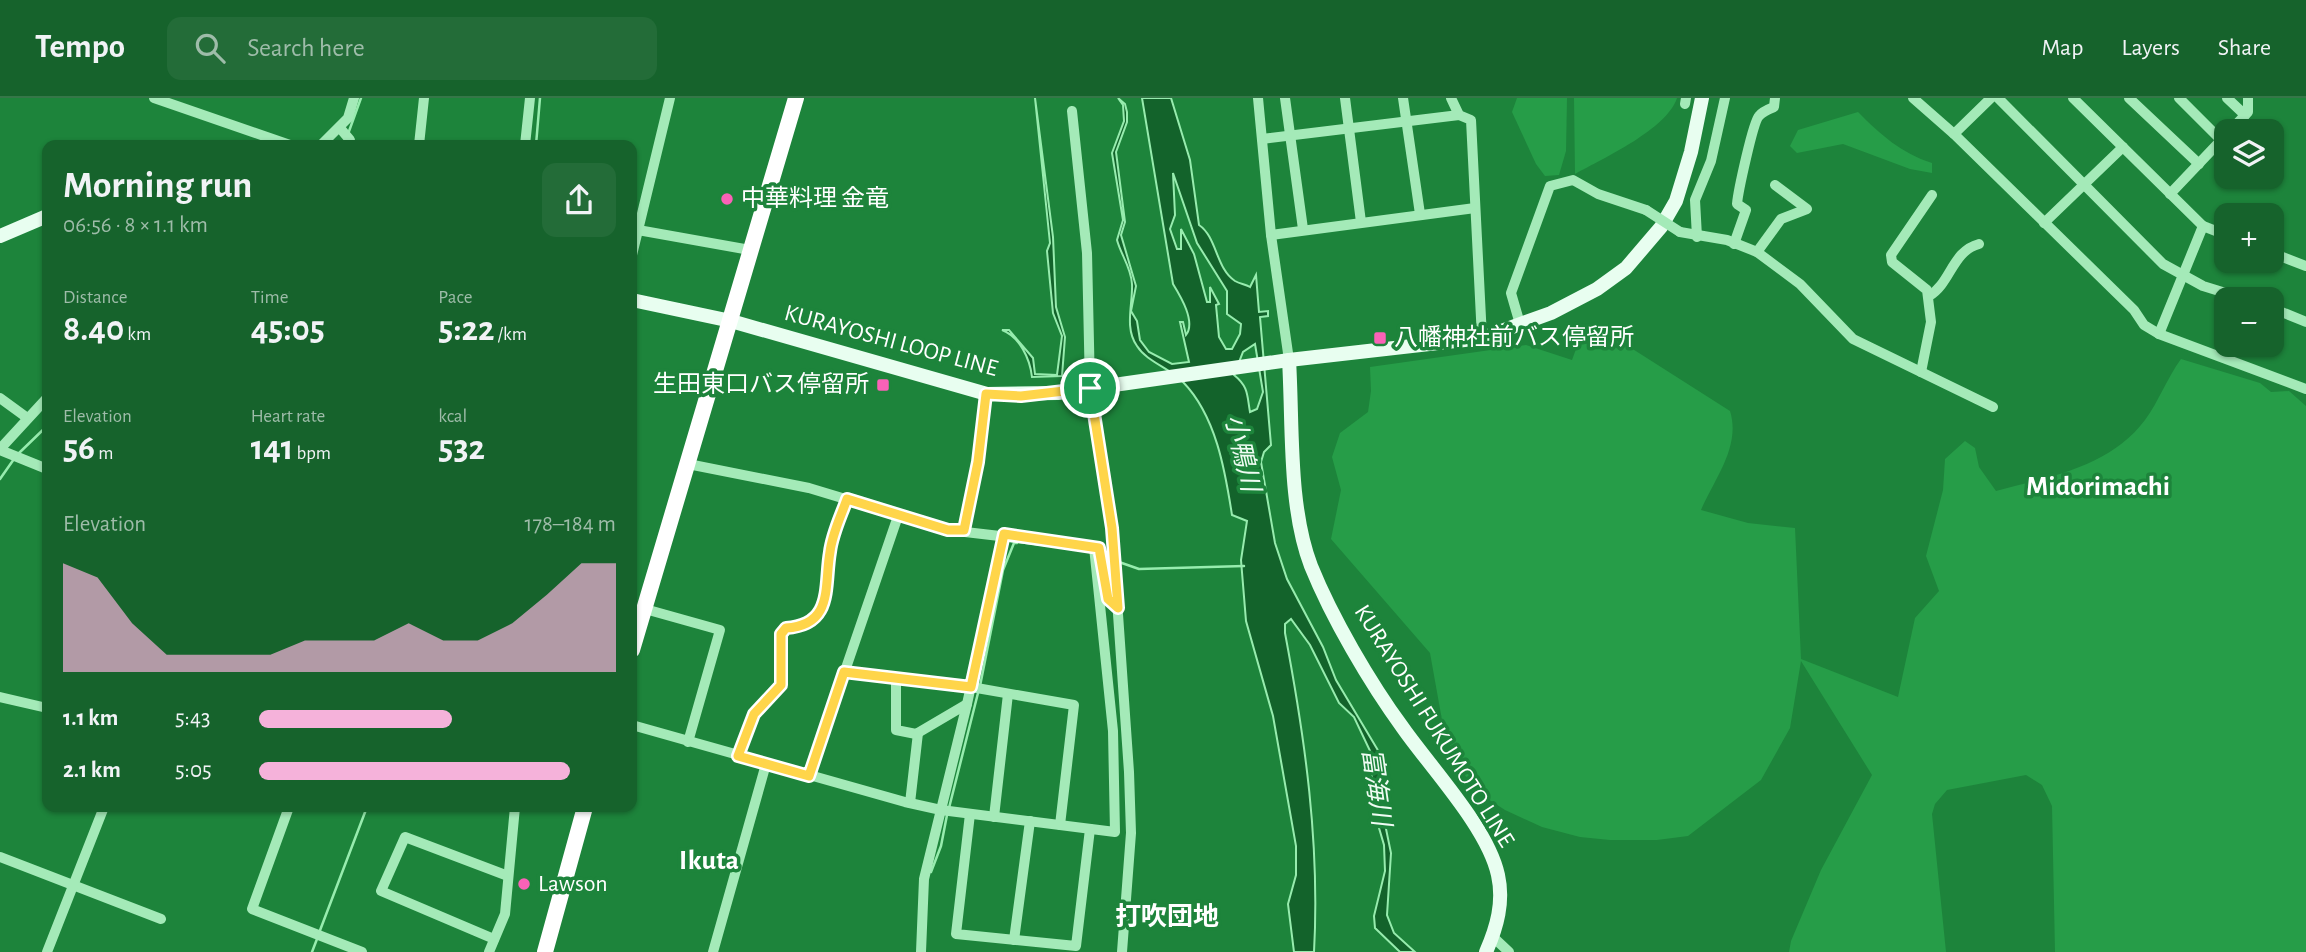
<!DOCTYPE html>
<meta charset="utf-8">
<style>
body{margin:0;font-family:"Alegreya Sans","Noto Sans JP",sans-serif;background:#236c38;color:#f1f3f6;height:100vh;display:flex;flex-direction:column;font-size:26px;white-space:nowrap}
*{box-sizing:border-box;margin:0}
p{font-size:23px;color:#9ebca9}
.icon{flex:none;width:38px;height:38px;fill:none;stroke:currentColor;stroke-width:2;stroke-linecap:round;stroke-linejoin:round}
.map{position:relative;flex:1;overflow:hidden}
.details{position:absolute;left:42px;top:42px;width:595px;height:672px;display:flex;flex-direction:column;background:#16632c;border-radius:14px;box-shadow:0 2px 5px #0004}
.details>*{flex:none}
.buttons{position:absolute;left:2214px;top:21px;display:grid;gap:14px}
.buttons a{display:grid;place-items:center;width:70px;height:70px;border-radius:14px;background:#16632c;box-shadow:0 2px 5px #0004;font-size:35px}
.pin{position:absolute;display:grid;place-items:center;width:60px;height:60px;color:#fff;margin:-30px;border:4px solid #fff;border-radius:50%;box-shadow:0 2px 7px #0007}
.round{display:grid;place-items:center;flex:none;width:74px;height:74px;border-radius:14px;background:#236c38}
.overview{display:flex;align-items:center;justify-content:space-between;height:119px;padding:0 21px}
h1{font-size:38px;font-weight:700;line-height:52px}
.stats{display:grid;grid-template-columns:repeat(3,1fr);gap:10px;height:119px;padding:7px 21px}
.stats div{display:grid;align-content:center}
.stats b{font-size:35px;font-weight:700}
.stats small{font-size:19px;font-weight:400}
.stats p{font-size:19px}
.chart{height:196px;padding:14px 21px}
.chart p{display:flex;justify-content:space-between}
.chart svg{width:100%;height:126px;margin-top:7px;fill:#f5b2da;opacity:.7}
ul{padding:0 21px;list-style:none;font-size:23px}
li{display:grid;grid-template-columns:112px 84px 1fr;align-items:center;height:52px}
li i{height:18px;border-radius:9px;background:#f5b2da}
header{display:flex;align-items:center;gap:42px;box-sizing:border-box;height:98px;padding:0 35px;background:#16632c;border-bottom:2px solid #357748}
header strong{font-size:33px}
nav{display:flex;gap:38px;margin-inline-start:auto;font-size:24px}
.search{width:490px;height:63px;background:#236c38;display:flex;align-items:center;gap:18px;box-sizing:border-box;padding:0 24px;border-radius:14px;color:#9ebca9;font-size:26px}
.map>svg:first-child{display:block}
</style>
<header>
<strong>Tempo</strong>
<div class="search"><svg class="icon" aria-label="search" viewBox="0 0 24 24"><circle cx="10" cy="10" r="6"/><path d="M15 15l6 6"/></svg>Search here</div>
<nav><a>Map</a><a>Layers</a><a>Share</a></nav>
</header>
<div class="map">
<svg width="2306" height="854" viewBox="0 0 2306 854">
<rect width="100%" height="100%" fill="#1d843b"/>
<g fill="#269d48">
<polygon points="1517,0 1567,0 1566,53 1559,77 1545,78 1536,66 1512,14"/>
<path d="M1574 0H1677C1667 31 1604 60 1575 76Z"/>
<path d="M1858 14C1881 37 1901 55 1932 65V75L1910 71 1843 46 1797 55 1790 48 1798 32Z"/>
<path d="M1591 232 1606 234 1730 313C1741 348 1715 380 1701 412L1748 425 1795 430 1801 561 1898 599 1915 520 1939 493 1926 458 1943 392 1945 361 1965 343 1975 350 1979 369 1996 393C2049 379 2110 369 2145 322 2159 303 2167 280 2181 261L2260 285 2271 294 2289 293 2306 308V854H2055L2052 708 2042 687 2026 677 1947 692 1935 706 1932 716 1946 854H1789L1791 843 1821 772 1872 677 1801 563 1790 630 1761 682 1688 738 1657 742H1610L1580 739 1542 729 1505 712 1474 692 1453 657 1442 622 1430 555 1331 441 1341 392 1332 359 1340 335 1368 314 1371 293 1370 269 1526 247 1572 262 1580 240Z"/>
</g>
<g fill="#13632b" stroke="#97ecae" stroke-width="2" fill-rule="evenodd">
<path d="M1035 0 1053 139 1056 209 1065 239 1062 278 1032 279C1030 261 1020 239 1002 232H1009L1033 260 1035 276 1057 277 1062 238 1053 215 1047 153 1050 145Z"/>
<path d="M1118 0 1125 6 1127 14V24L1116 54 1125 124 1121 137 1136 188 1131 213 1137 223 1140 242 1149 254 1172 266 1189 264 1180 224H1183L1186 237C1196 224 1181 199 1173 186L1142 0H1171L1190 62 1199 127C1217 139 1216 171 1235 183 1240 186 1245 186 1250 189L1256 177 1259 214 1268 213V218L1260 219 1271 347 1264 354 1261 364 1275 445 1287 481 1323 549 1336 582 1379 654V697L1391 755 1387 817 1394 835 1415 854H1400L1375 830 1374 818 1385 773 1384 747 1372 706V657L1354 619 1339 605 1310 547 1291 521 1285 526V535C1305 641 1320 745 1314 854H1294L1288 806 1296 777V748L1273 618 1246 523 1241 462 1247 423 1232 417C1225 372 1216 318 1183 284 1170 270 1147 264 1137 248 1124 230 1133 206 1132 186 1131 169 1121 157 1117 142L1123 122 1112 55 1124 23 1123 7ZM1173 75 1197 145 1227 193V216L1241 226 1240 236 1232 251H1226L1219 239 1216 207 1219 206 1210 189V204H1207L1194 156 1181 131V151H1177L1170 131 1175 117ZM1255 246 1263 294 1257 311 1250 314C1247 298 1249 289 1234 277L1243 254Z"/>
</g>
<g fill="none" stroke-linecap="round" stroke-linejoin="round">
<g stroke="#97ecae" stroke-width="2.5">
<polyline points="348,36 361,0"/>
<polyline points="536,47 540,0"/>
<polyline points="18,356 47,328"/>
<polyline points="0,381 14,361"/>
<polyline points="1119,464 1139,471 1244,468"/>
<polyline points="980,588 1003,472 1014,445 1017,445"/>
<polyline points="949,710 978,595"/>
<polyline points="931,774 941,748 947,717"/>
<polyline points="319,835 367,709"/>
<polyline points="312,854 317,841"/>
</g>
<g stroke="#a4eab8" stroke-width="10">
<polyline points="154,0 290,47"/>
<polyline points="1258,0 1271,137 1289,262"/>
<polyline points="1285,0 1303,131"/>
<polyline points="1345,0 1361,124"/>
<polyline points="1403,0 1420,116"/>
<polyline points="1451,0 1459,17 1471,22 1482,240"/>
<polyline points="1913,0 1954,36 2134,212 2144,227 2159,236 2306,291"/>
<polyline points="1998,0 2163,166 2203,188 2245,201"/>
<polyline points="2073,0 2203,128 2226,137"/>
<polyline points="2129,0 2199,66"/>
<polyline points="2179,0 2221,42"/>
<polyline points="2227,0 2245,17"/>
<polyline points="1685,6 1686,0"/>
<polyline points="1072,13 1087,155 1090,290 1112,430 1129,674 1131,735 1122,854"/>
<polyline points="340,30 350,42 348,47"/>
<polyline points="2230,33 2248,14 2248,0"/>
<polyline points="1954,36 1991,0"/>
<polyline points="1262,41 1459,17"/>
<polyline points="321,47 348,20 354,0"/>
<polyline points="419,47 424,0"/>
<polyline points="525,47 530,0"/>
<polyline points="2170,96 2226,37"/>
<polyline points="2044,125 2123,49"/>
<polyline points="638,132 750,152"/>
<polyline points="1680,134 1727,142 1757,154 1800,186 1853,241 1993,309"/>
<polyline points="1271,137 1475,110"/>
<polyline points="1697,139 1695,102 1711,63 1725,0"/>
<path d="M1734 146 1746 112 1737 106C1738 94 1753 24 1759 18 1762 14 1769 11 1774 9L1775 0"/>
<polyline points="1757,154 1781,121 1807,111 1775,87"/>
<polyline points="2272,155 2306,168"/>
<polyline points="632,157 670,0"/>
<path d="M1929 198C1951 185 1952 153 1979 146"/>
<polyline points="2272,210 2306,224"/>
<polyline points="1520,226 1511,195 1550,88 1573,82 1598,96 1646,112"/>
<polyline points="2159,236 2203,128"/>
<polyline points="1921,274 1931,224 1927,192 1892,164 1891,157 1932,97"/>
<polyline points="0,300 26,319"/>
<polyline points="0,351 47,300"/>
<polyline points="0,352 47,371"/>
<polyline points="688,366 809,390 948,432 1094,449"/>
<polyline points="964,432 978,364 987,296"/>
<polyline points="645,511 720,532 688,644"/>
<polyline points="844,574 971,589 1074,607 1060,727"/>
<polyline points="896,580 896,632 916,636 967,606"/>
<polyline points="0,599 47,610"/>
<polyline points="632,627 905,704 941,712 1115,734 1113,633 1094,449 1099,450 1108,501 1118,510"/>
<path d="M738 658 754 616 781 587V536L786 530C834 527 824 488 830 454 832 437 841 418 847 402"/>
<polyline points="809,678 898,418"/>
<polyline points="910,705 918,635"/>
<polyline points="289,709 252,811 362,854"/>
<polyline points="970,716 956,836 1076,848 1090,731"/>
<polyline points="994,719 1008,596"/>
<polyline points="0,759 161,821"/>
<polyline points="1493,839 1509,854"/>
<polyline points="494,841 381,793 405,739 508,778"/>
<polyline points="1014,842 1030,723"/>
<polyline points="47,854 104,709"/>
<polyline points="489,854 505,816 515,709"/>
<polyline points="713,854 766,666"/>
<polyline points="921,854 924,781 967,606 1004,436"/>
</g>
<g stroke="#e8fef0" stroke-width="14">
<polyline points="0,138 47,118"/>
<polyline points="632,202 731,223 987,296 1058,295 1289,262 1482,240 1551,215 1597,191 1626,170 1661,129 1676,103 1691,54 1702,0"/>
<path d="M1289 262C1293 327 1288 408 1311 468 1332 520 1370 585 1403 630 1431 670 1488 730 1498 777 1504 804 1497 829 1486 854"/>
</g>
<g stroke="#fff" stroke-width="16">
<polyline points="632,552 796,0"/>
<polyline points="545,854 585,709"/>
</g>
<polyline stroke="#a4eab8" stroke-width="10" points="1646,112 1680,134"/>
</g>
<g fill="none" stroke-linecap="round" stroke-linejoin="round">
<defs>
<path id="route" d="M1090 290 1112 430 1118 510 1108 501 1099 450 1004 436 971 589 844 574 809 678 738 658 754 616 781 587V536L786 530C834 527 824 488 830 454 832 436 841 418 847 401L948 432H964L978 364 986 296 1021 298Z"/>
</defs>
<use href="#route" stroke="#fff" stroke-width="14"/>
<use href="#route" stroke="#ffd54a" stroke-width="9"/>
</g>
<g fill="#fa62b7" stroke="#1d843b" stroke-width="2.5">
<circle cx="727" cy="101" r="7"/>
<rect x="1373" y="233" width="14" height="14" rx="3.5"/>
<rect x="876" y="280" width="14" height="14" rx="3.5"/>
<circle cx="524" cy="786" r="7"/>
</g>
<g text-anchor="middle" dominant-baseline="central" stroke-width="7" stroke-linejoin="round" paint-order="stroke">
<g font-size="24" fill="#fff" stroke="#1d843b" text-anchor="start">
<text x="741" y="101">中華料理 金竜</text>
<text x="1394" y="240">八幡神社前バス停留所</text>
<text x="869" y="287" text-anchor="end">生田東口バス停留所</text>
<text x="538" y="786">Lawson</text>
</g>
<g font-size="24" fill="#fff" stroke="#1d843b">
<text transform="translate(891 243) rotate(15)">KURAYOSHI LOOP LINE</text>
<text transform="translate(1434 628) rotate(58)">KURAYOSHI FUKUMOTO LINE</text>
</g>
<g font-size="26" font-style="italic" fill="#effcf3" stroke="#1d843b">
<text transform="translate(1242 355) rotate(77)">小鴨川</text>
<text transform="translate(1376 689) rotate(82)">富海川</text>
</g>
<g font-size="26" font-weight="bold" fill="#fff" stroke="#1d843b">
<text x="1167" y="819">打吹団地</text>
</g>
<g font-size="28" font-weight="bold" fill="#fff" stroke="#1d843b">
<text x="2098" y="389">Midorimachi</text>
<text x="709" y="763">Ikuta</text>
</g>
</g>
</svg>
<div class="buttons">
<a><svg class="icon" aria-label="layers" viewBox="0 0 24 24"><path d="M12 4l9 5-9 5-9-5zM3 14l9 5 9-5"/></svg></a>
<a>+</a>
<a>−</a>
</div>
<div class="pin" style="left:1090px;top:290px;background:#1e9e55"><svg class="icon" aria-label="arrive" viewBox="0 0 24 24"><path d="M6 21V4h12l-3 4 3 4H6"/></svg></div>
<section class="details">
<div class="overview"><div><h1>Morning run</h1><p>06:56 · 8 × 1.1 km</p></div><a class="round"><svg class="icon" aria-label="share" viewBox="0 0 24 24"><path d="M12 15V3M7 8l5-5 5 5M5 13v7h14v-7"/></svg></a></div>
<div class="stats">
<div><p>Distance</p><b>8.40<small> km</small></b></div>
<div><p>Time</p><b>45:05</b></div>
<div><p>Pace</p><b>5:22<small> /km</small></b></div>
</div>
<div class="stats">
<div><p>Elevation</p><b>56<small> m</small></b></div>
<div><p>Heart rate</p><b>141<small> bpm</small></b></div>
<div><p>kcal</p><b>532</b></div>
</div>
<div class="chart"><p><span>Elevation</span>178–184 m</p>
<svg viewBox="0 0 160 44" preserveAspectRatio="none"><path d="M0 44V6L10 11L20 27L30 38L40 38L50 38L60 38L70 33L80 33L90 33L100 27L110 33L120 33L130 27L140 17L150 6L160 6V44z"/></svg>
</div>
<ul>
<li><b>1.1 km</b>5:43<i style="width:54%"></i></li>
<li><b>2.1 km</b>5:05<i style="width:87%"></i></li>
</ul>
</section>
</div>
